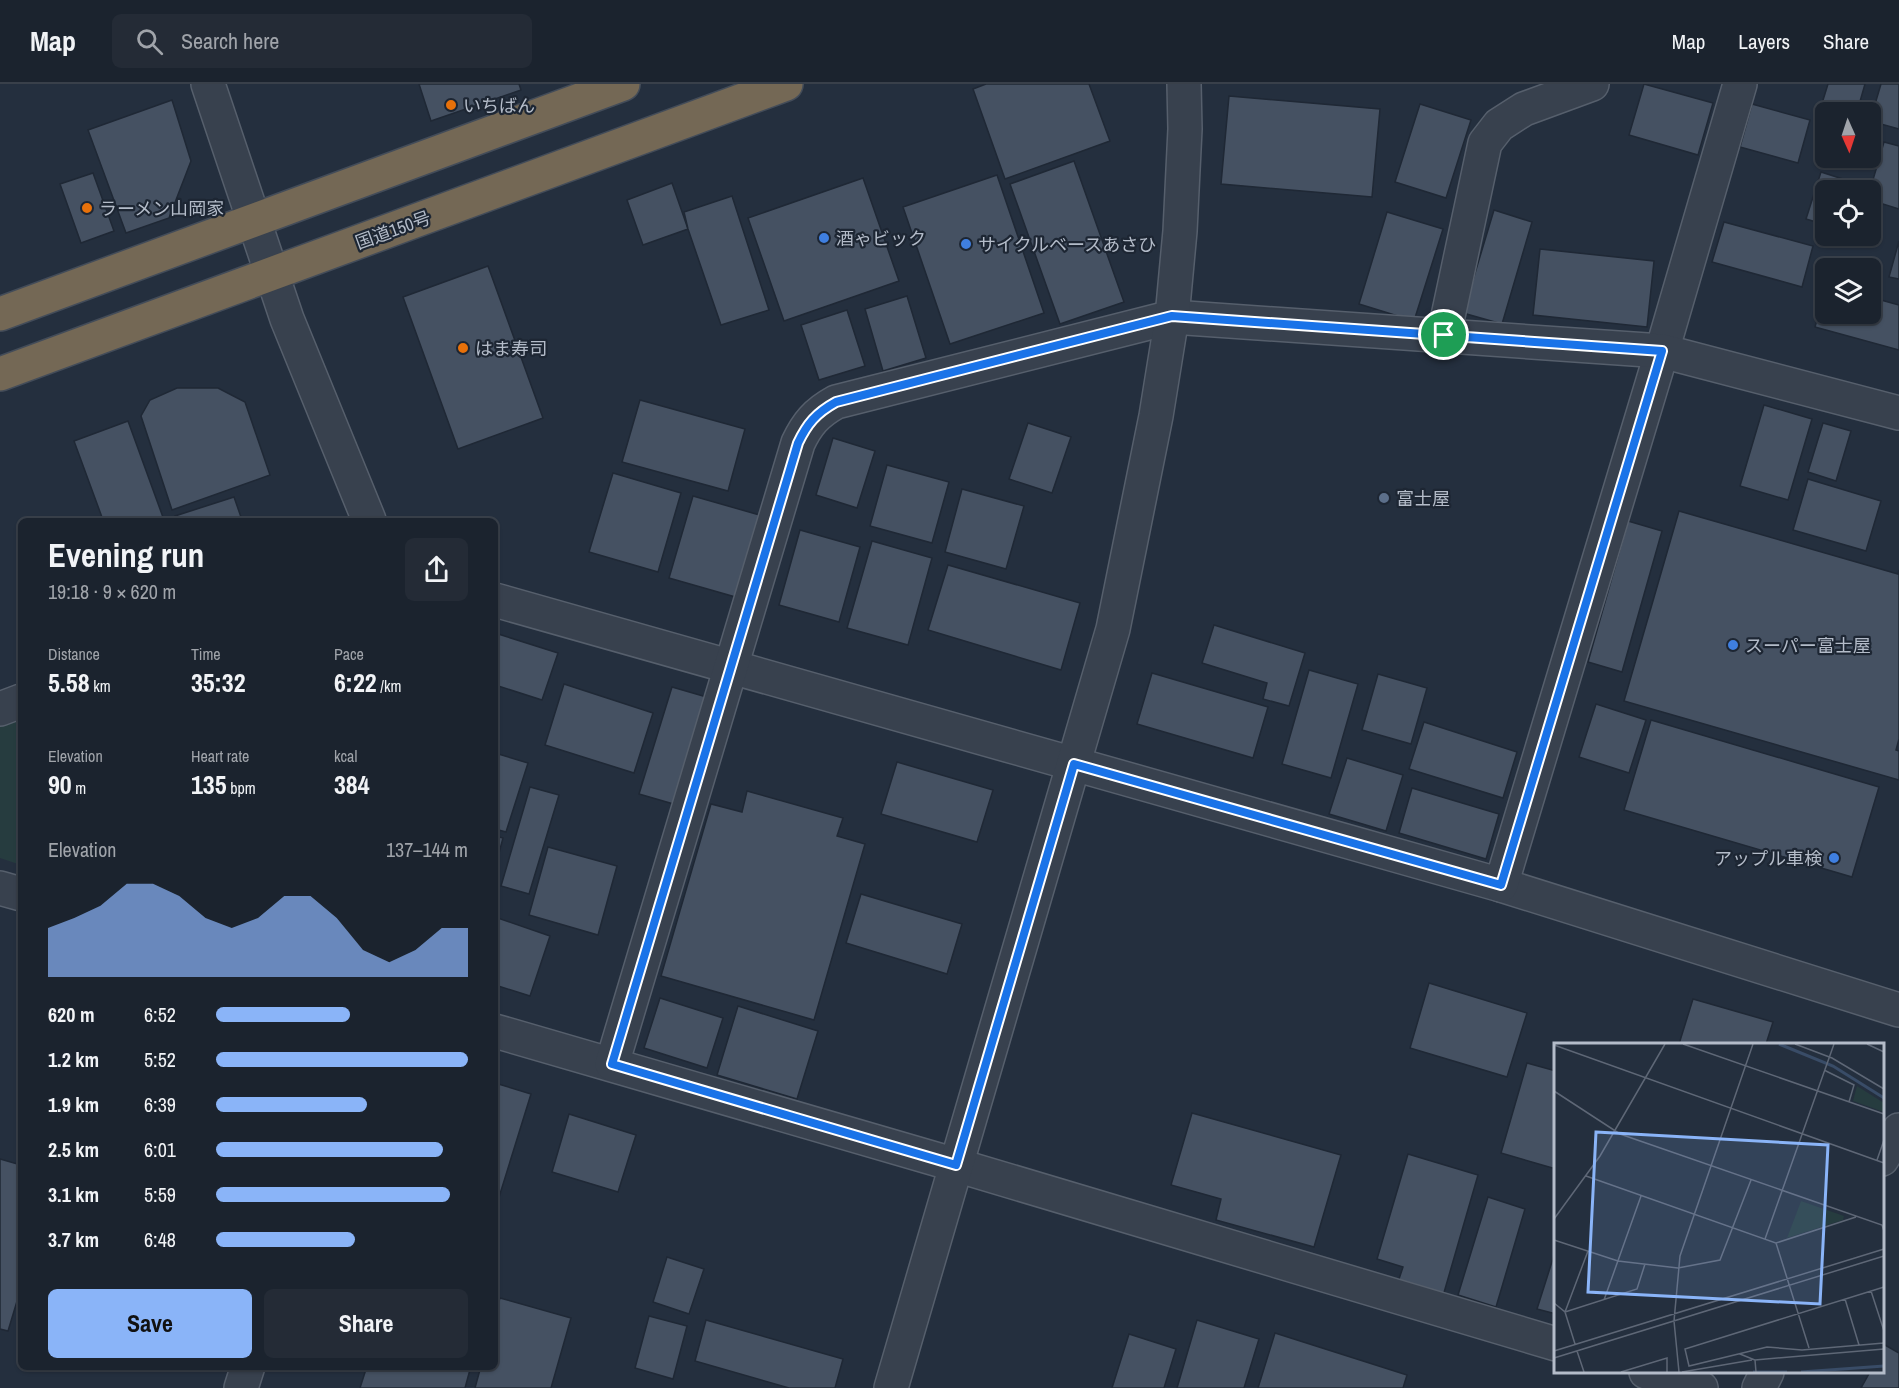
<!DOCTYPE html>
<meta charset="utf-8">
<style>
body{margin:0;font-family:"Archivo Narrow","Noto Sans JP",sans-serif;background:#242b36;color:#f1f3f6;height:100vh;display:flex;flex-direction:column;font-size:22px;white-space:nowrap}
*{box-sizing:border-box;margin:0}
p{font-size:20px;color:#a0a4aa}
.icon{flex:none;width:33px;height:33px;fill:none;stroke:currentColor;stroke-width:2;stroke-linecap:round;stroke-linejoin:round}
.map{position:relative;flex:1;overflow:hidden}
.side{position:absolute;left:18px;top:434px;width:480px;height:852px;display:flex;flex-direction:column;background:#1b232e;border-radius:9px;box-shadow:0 2px 4px #0004,0 0 0 2px #39404a}
.side>*{flex:none}
.needle{width:39px;rotate:177deg}
.fabs{position:absolute;left:1815px;top:18px;display:grid;gap:12px}
.fabs a{display:grid;place-items:center;width:66px;height:66px;border-radius:9px;background:#1b232e;box-shadow:0 2px 4px #0004,0 0 0 2px #39404a;font-size:30px}
.pin{position:absolute;display:grid;place-items:center;width:51px;height:51px;color:#fff;margin:-26px;border:3px solid #fff;border-radius:50%;box-shadow:0 2px 6px #0007}
.round{display:grid;place-items:center;flex:none;width:63px;height:63px;border-radius:9px;background:#242b36}
.overview{display:flex;align-items:center;justify-content:space-between;height:102px;padding:0 30px}
h1{font-size:33px;font-weight:700;line-height:45px}
.metrics{display:grid;grid-template-columns:repeat(3,1fr);gap:9px;height:102px;padding:6px 30px}
.metrics div{display:grid;align-content:center}
.metrics b{font-size:26px;font-weight:700}
.metrics small{font-size:16px;font-weight:400}
.metrics p{font-size:16px}
.chart{height:168px;padding:12px 30px}
.chart p{display:flex;justify-content:space-between}
.chart svg{width:100%;height:108px;margin-top:6px;fill:#8ab4f8;opacity:.7}
.action{display:flex;gap:12px;margin-top:auto;padding:12px 30px}
.action a{flex:1;height:69px;border-radius:9px;background:#8ab4f8;color:#111;font-size:24px;font-weight:700;line-height:69px;text-align:center}
.action a+a{background:#242b36;color:#f1f3f6}
ul{padding:0 30px;list-style:none;font-size:20px}
li{display:grid;grid-template-columns:96px 72px 1fr;align-items:center;height:45px}
li i{height:15px;border-radius:8px;background:#8ab4f8}
header{display:flex;align-items:center;gap:36px;box-sizing:border-box;height:84px;padding:0 30px;background:#1b232e;border-bottom:2px solid #39404a}
header strong{font-size:28px}
nav{display:flex;gap:33px;margin-inline-start:auto;font-size:21px}
.search{width:420px;height:54px;background:#242b36;display:flex;align-items:center;gap:15px;box-sizing:border-box;padding:0 21px;border-radius:9px;color:#a0a4aa;font-size:22px}
.map>svg:first-child{display:block}
</style>
<header>
<strong>Map</strong>
<div class="search"><svg class="icon" aria-label="search" viewBox="0 0 24 24"><circle cx="10" cy="10" r="6"/><path d="M15 15l6 6"/></svg>Search here</div>
<nav><a>Map</a><a>Layers</a><a>Share</a></nav>
</header>
<div class="map">
<svg width="1899" height="1304" viewBox="0 0 1899 1304">
<rect width="100%" height="100%" fill="#242f3e"/>
<polygon fill="#263c3f" points="21,631 21,781 0,774 0,639"/>
<g fill="#455162" stroke="#1f2835" stroke-width="1.5">
<polygon points="419,0 519,0 521,6 431,37"/>
<polygon points="986,0 1089,0 1110,57 1005,95 973,5"/>
<polygon points="1644,0 1713,19 1698,71 1629,51"/>
<polygon points="1828,0 1865,0 1857,28 1826,28 1826,30 1819,29"/>
<polygon points="1881,0 1899,0 1899,45 1870,37"/>
<polygon points="1229,12 1380,25 1372,113 1221,100"/>
<polygon points="172,16 191,77 169,134 126,149 88,46"/>
<polygon points="1420,20 1471,36 1446,114 1395,98"/>
<polygon points="1752,20 1810,36 1798,79 1740,63"/>
<polygon points="1884,58 1899,62 1899,125 1870,116 1870,106"/>
<polygon points="1074,77 1124,218 1060,240 1010,100"/>
<polygon points="1821,88 1849,97 1846,106 1826,106 1826,141 1806,135"/>
<polygon points="93,89 114,147 81,159 60,100"/>
<polygon points="997,91 1044,229 950,260 903,123"/>
<polygon points="863,94 899,197 784,237 748,134"/>
<polygon points="672,99 688,145 643,161 627,116"/>
<polygon points="732,112 769,226 721,241 688,145 684,128"/>
<polygon points="1494,126 1532,138 1502,240 1463,229"/>
<polygon points="1387,128 1443,145 1414,237 1359,220"/>
<polygon points="1724,138 1813,162 1802,203 1712,178"/>
<polygon points="1899,157 1899,195 1889,193"/>
<polygon points="1540,165 1654,177 1647,243 1533,231"/>
<polygon points="488,182 543,334 458,365 403,213"/>
<polygon points="1826,203 1826,230 1870,230 1870,213 1899,221 1899,266 1815,243"/>
<polygon points="907,212 926,274 883,287 865,225"/>
<polygon points="847,226 865,282 819,296 801,241"/>
<polygon points="177,304 218,304 245,318 270,391 172,426 141,332 150,316"/>
<polygon points="640,316 745,345 728,407 622,378"/>
<polygon points="1764,321 1812,335 1788,416 1740,402"/>
<polygon points="128,337 164,436 103,436 74,357"/>
<polygon points="1028,339 1071,353 1052,409 1009,395"/>
<polygon points="1823,339 1851,347 1836,397 1808,388"/>
<polygon points="833,354 875,367 857,424 816,411"/>
<polygon points="887,381 949,398 932,459 870,442"/>
<polygon points="613,389 681,409 658,488 589,468"/>
<polygon points="1808,395 1881,417 1866,467 1793,446"/>
<polygon points="962,405 1024,422 1006,485 945,468"/>
<polygon points="693,412 763,432 739,514 669,494"/>
<polygon points="234,413 242,436 177,436 175,432"/>
<polygon points="1679,427 1898,490 1899,486 1899,655 1896,666 1899,667 1899,696 1624,617"/>
<polygon points="1628,437 1662,447 1622,588 1588,578"/>
<polygon points="800,446 860,463 839,538 779,521"/>
<polygon points="872,457 932,474 908,561 847,544"/>
<polygon points="948,481 1080,519 1061,586 928,546"/>
<polygon points="1214,541 1305,569 1289,622 1263,615 1267,599 1202,579"/>
<polygon points="495,549 558,569 542,616 495,601"/>
<polygon points="1309,586 1358,600 1331,694 1282,680"/>
<polygon points="1152,589 1268,623 1253,674 1137,640"/>
<polygon points="1378,590 1427,604 1411,660 1362,646"/>
<polygon points="564,600 653,629 634,689 545,661"/>
<polygon points="672,603 710,614 677,721 639,710"/>
<polygon points="1596,620 1646,636 1629,689 1579,673"/>
<polygon points="1651,636 1879,703 1852,793 1624,726"/>
<polygon points="1424,638 1517,668 1503,714 1409,685"/>
<polygon points="495,669 528,679 506,748 495,745"/>
<polygon points="1347,674 1403,691 1386,747 1329,730"/>
<polygon points="897,678 993,706 977,758 881,730"/>
<polygon points="530,703 559,711 529,810 501,802"/>
<polygon points="1412,704 1499,730 1486,775 1399,749"/>
<polygon points="747,707 843,734 837,752 865,760 814,936 661,892 711,720 742,728"/>
<polygon points="495,752 503,754 495,784"/>
<polygon points="548,763 617,782 598,851 529,831"/>
<polygon points="861,810 962,840 947,890 846,859"/>
<polygon points="495,833 550,852 530,912 495,901"/>
<polygon points="1429,899 1527,929 1507,993 1410,964"/>
<polygon points="660,914 723,934 707,984 644,964"/>
<polygon points="1693,915 1773,938 1766,960 1679,960"/>
<polygon points="738,922 818,947 797,1015 717,991"/>
<polygon points="1527,979 1556,987 1556,1085 1501,1069"/>
<polygon points="495,999 531,1010 495,1126"/>
<polygon points="1192,1029 1341,1071 1314,1163 1216,1136 1221,1115 1171,1101"/>
<polygon points="569,1030 636,1051 618,1108 552,1088"/>
<polygon points="1408,1070 1478,1091 1443,1212 1398,1198 1403,1183 1377,1175"/>
<polygon points="0,1075 21,1081 21,1204 8,1247 0,1245"/>
<polygon points="1488,1113 1525,1125 1496,1223 1458,1211"/>
<polygon points="1556,1165 1556,1230 1537,1225"/>
<polygon points="667,1173 704,1185 689,1230 653,1218"/>
<polygon points="500,1214 571,1234 551,1304 475,1304 481,1282 495,1282 495,1231"/>
<polygon points="649,1232 687,1242 673,1295 635,1284"/>
<polygon points="706,1236 843,1275 835,1304 789,1304 695,1277"/>
<polygon points="1197,1236 1259,1255 1244,1304 1177,1304"/>
<polygon points="1275,1249 1407,1291 1403,1304 1258,1304"/>
<polygon points="1129,1250 1176,1265 1164,1304 1112,1304"/>
<polygon points="1885,1261 1899,1269 1899,1304 1861,1304 1870,1288 1882,1288 1882,1266"/>
<polygon points="367,1282 471,1282 465,1304 360,1304"/>
</g>
<g fill="none" stroke-linecap="round" stroke-linejoin="round">
<defs>
<g id="minor">
<polyline points="208,0 287,235 369,436"/>
<polyline points="1444,251 1485,59 1499,41 1524,25 1592,0"/>
<polyline points="495,516 1501,801 1899,926"/>
<polyline points="0,625 21,617"/>
<polyline points="1501,801 1662,267 1740,0"/>
<polyline points="0,804 21,810"/>
<polyline points="495,947 956,1081 1556,1260"/>
<path d="M612 980 798 359C807 340 816 329 836 318L1172 233 1662 267 1899 329"/>
<polyline points="1882,1075 1899,1046"/>
<polyline points="1646,1288 1701,1304"/>
<polyline points="241,1304 248,1282"/>
<polyline points="891,1304 1113,545 1156,332 1172,233 1180,147 1185,45 1184,0"/>
<polyline points="1759,1304 1767,1288"/>
</g>
<g id="highway">
<polyline points="0,230 623,0"/>
<polyline points="0,290 786,0"/>
</g>
</defs>
<use href="#minor" stroke="#565f6c" stroke-width="36"/>
<use href="#highway" stroke="#434c59" stroke-width="36"/>
<use href="#minor" stroke="#38414e" stroke-width="33"/>
<use href="#highway" stroke="#746855" stroke-width="33"/>
</g>
<g fill="none" stroke-linecap="round" stroke-linejoin="round">
<defs>
<path id="route" d="M1172 232 1662 267 1501 801 1074 680 956 1081 612 980 798 359C807 340 816 329 836 318Z"/>
</defs>
<use href="#route" stroke="#fff" stroke-width="12"/>
<use href="#route" stroke="#1a73e8" stroke-width="8"/>
</g>
<g fill="#e8710a" stroke="#1d2633" stroke-width="2">
<circle cx="451" cy="21" r="6"/>
<circle cx="87" cy="124" r="6"/>
<circle cx="463" cy="264" r="6"/>
</g>
<g fill="#3f7fe0" stroke="#1d2633" stroke-width="2">
<circle cx="824" cy="154" r="6"/>
<circle cx="966" cy="160" r="6"/>
<circle cx="1733" cy="561" r="6"/>
<circle cx="1834" cy="774" r="6"/>
</g>
<circle fill="#5c6f8a" stroke="#1d2633" stroke-width="2" cx="1384" cy="414" r="6"/>
<g text-anchor="middle" dominant-baseline="central" stroke-width="4.5" stroke-linejoin="round" paint-order="stroke">
<g font-size="18" fill="#b4bcc9" stroke="#1d2633" text-anchor="start">
<text x="463" y="21">いちばん</text>
<text x="99" y="124">ラーメン山岡家</text>
<text x="836" y="154">酒ゃビック</text>
<text x="978" y="160">サイクルベースあさひ</text>
<text x="475" y="264">はま寿司</text>
<text x="1396" y="414">富士屋</text>
<text x="1745" y="561">スーパー富士屋</text>
<text x="1822" y="774" text-anchor="end">アップル車検</text>
</g>
<g font-size="18" fill="#b4bcc9" stroke="#1d2633">
<text transform="translate(393 146) rotate(-20)">国道150号</text>
</g>
</g>
<g transform="translate(1554 959)">
<rect width="330" height="330" fill="#242f3e"/>
<path d="M303 43 330 60V69L299 58ZM247 158 290 173 289 177 233 195Z" fill="#263c3f"/>
<path fill="none" stroke="#394c67" stroke-width="3" d="M225 1 279 23 330 55M199 329H233M247 329 330 323"/>
<path fill="none" stroke="#5e6776" stroke-width="1.5" d="M129 1 330 71M241 1 278 15 330 46M313 1 330 9M0 2 330 120M270 27 300 42 295 59M0 48 66 91 328 182 330 188M323 117 330 97M32 133 222 200 255 305M0 176 46 113 111 1M211 196 280 1M0 197 64 218 124 225 166 217 197 137M222 200 302 174M330 244 131 306 135 323 213 304 248 307 330 300M317 248 330 288M291 256 305 302M50 257 87 153M0 260 11 269 21 301M11 269 83 246 91 221M11 269 34 208M0 308 330 206M23 308 30 329M186 311 201 317 202 329M0 315 330 213M201 317 330 306M67 329 113 315V329M125 329 120 278 126 213 199 1M128 329 198 317"/>
<path fill="#8ab4f8" fill-opacity="0.15" stroke="#8ab4f8" stroke-width="3" d="M42 89 274 102 266 261 34 249Z"/>
<rect width="330" height="330" fill="none" stroke="#b4bcc9" stroke-width="3"/>
</g>
</svg>
<div class="fabs">
<a><svg class="needle" viewBox="-14 -14 28 28"><path d="M0-13l5 13h-10z" fill="#e53935"/><path d="M0 13l5-13h-10z" fill="#a0a4aa"/></svg></a>
<a><svg class="icon" aria-label="locate" viewBox="0 0 24 24"><circle cx="12" cy="12" r="6"/><path d="M12 2v4M12 18v4M2 12h4M18 12h4"/></svg></a>
<a><svg class="icon" aria-label="layers" viewBox="0 0 24 24"><path d="M12 4l9 5-9 5-9-5zM3 14l9 5 9-5"/></svg></a>
</div>
<div class="pin" style="left:1444px;top:251px;background:#1e9e55"><svg class="icon" aria-label="arrive" viewBox="0 0 24 24"><path d="M6 21V4h12l-3 4 3 4H6"/></svg></div>
<section class="side">
<div class="overview"><div><h1>Evening run</h1><p>19:18 · 9 × 620 m</p></div><a class="round"><svg class="icon" aria-label="share" viewBox="0 0 24 24"><path d="M12 15V3M7 8l5-5 5 5M5 13v7h14v-7"/></svg></a></div>
<div class="metrics">
<div><p>Distance</p><b>5.58<small> km</small></b></div>
<div><p>Time</p><b>35:32</b></div>
<div><p>Pace</p><b>6:22<small> /km</small></b></div>
</div>
<div class="metrics">
<div><p>Elevation</p><b>90<small> m</small></b></div>
<div><p>Heart rate</p><b>135<small> bpm</small></b></div>
<div><p>kcal</p><b>384</b></div>
</div>
<div class="chart"><p><span>Elevation</span>137–144 m</p>
<svg viewBox="0 0 160 44" preserveAspectRatio="none"><path d="M0 44V24L10 20L20 15L30 6L40 6L50 11L60 20L70 24L80 20L90 11L100 11L110 20L120 33L130 38L140 33L150 24L160 24V44z"/></svg>
</div>
<ul>
<li><b>620 m</b>6:52<i style="width:53%"></i></li>
<li><b>1.2 km</b>5:52<i style="width:100%"></i></li>
<li><b>1.9 km</b>6:39<i style="width:60%"></i></li>
<li><b>2.5 km</b>6:01<i style="width:90%"></i></li>
<li><b>3.1 km</b>5:59<i style="width:93%"></i></li>
<li><b>3.7 km</b>6:48<i style="width:55%"></i></li>
</ul>
<div class="action"><a>Save</a><a>Share</a></div>
</section>
</div>
